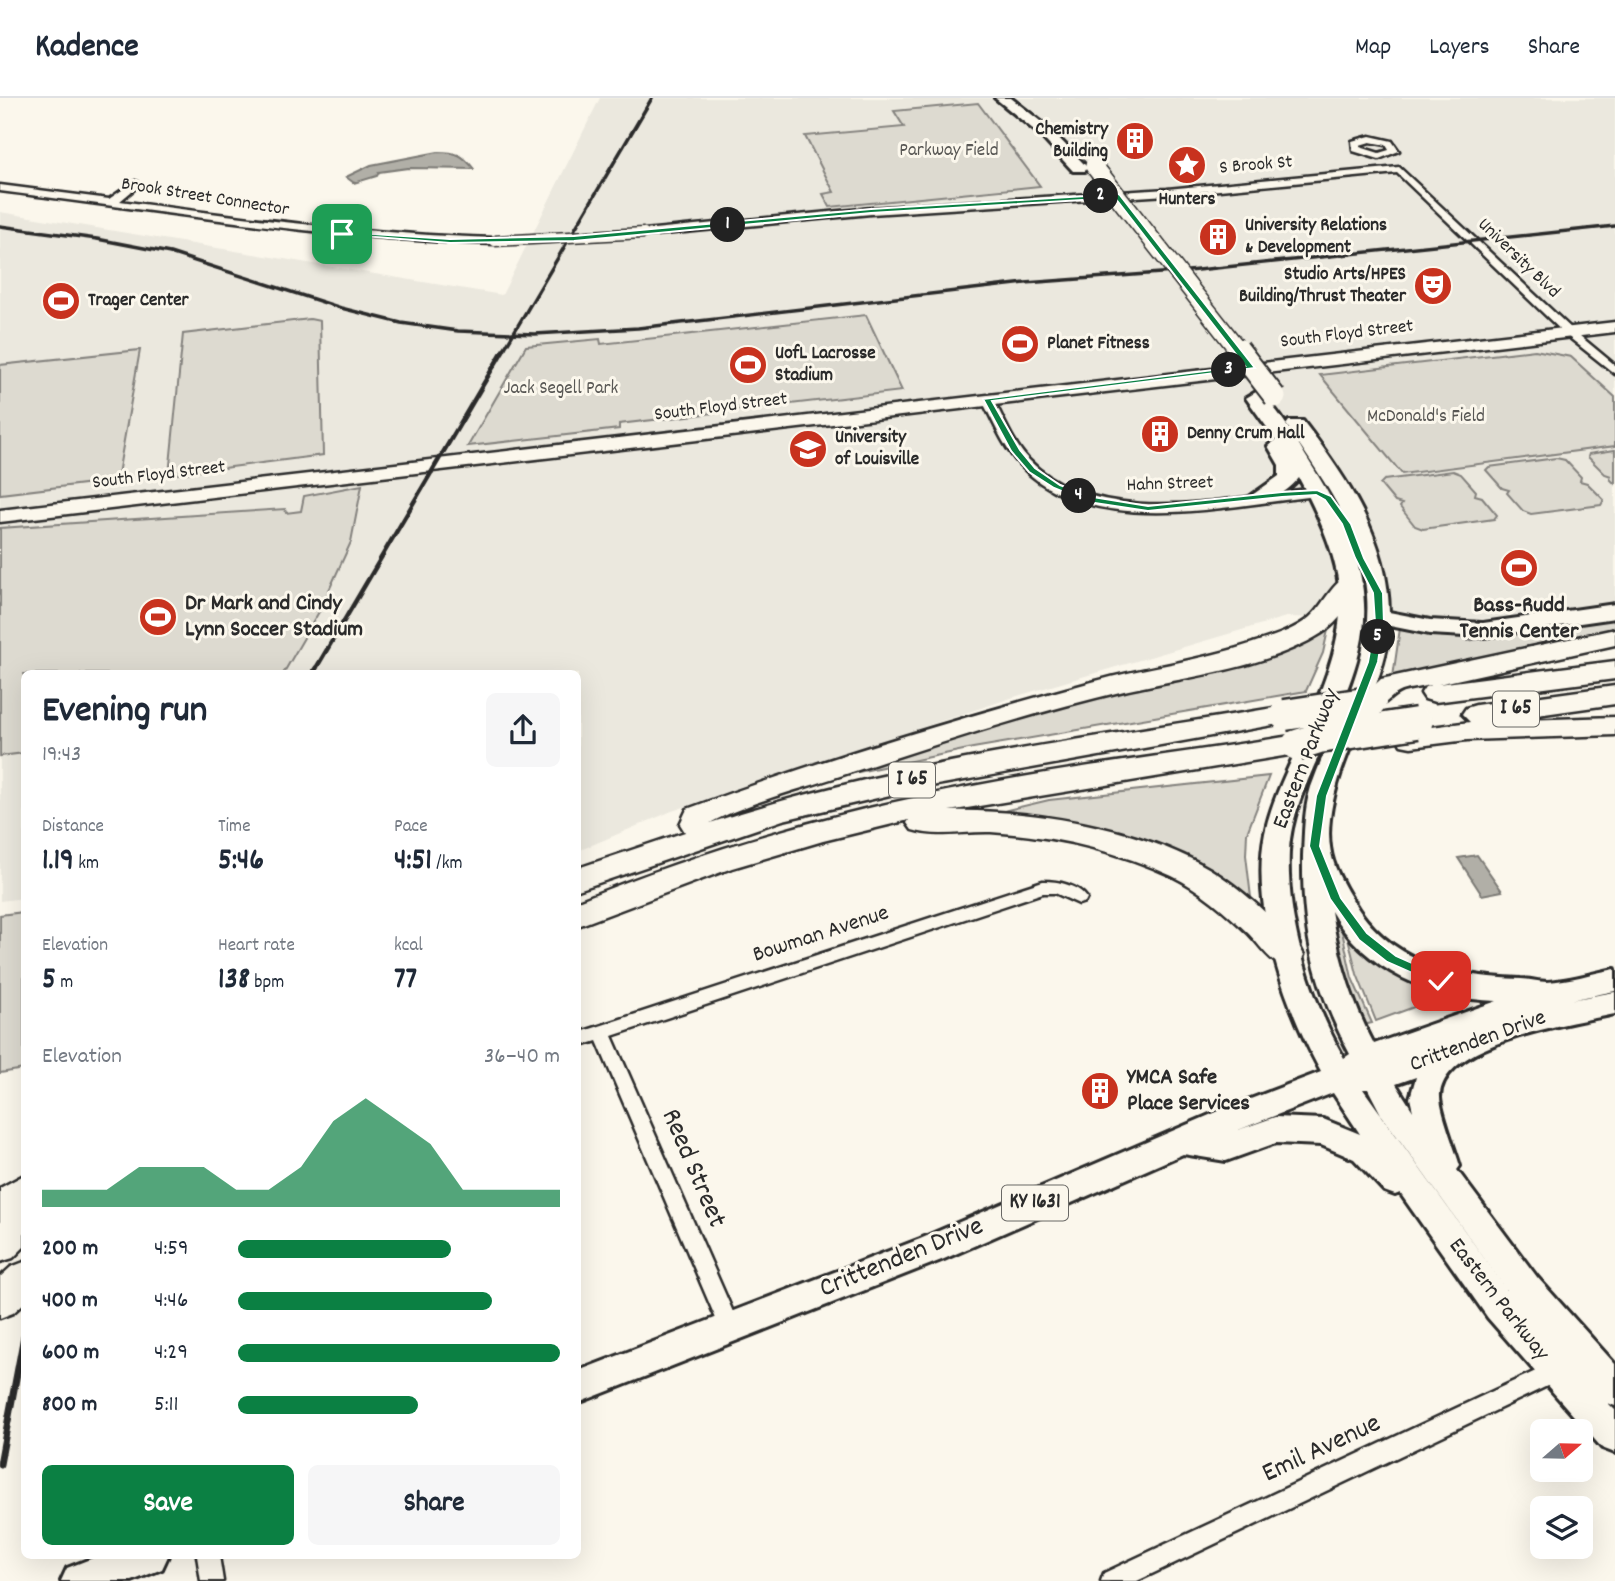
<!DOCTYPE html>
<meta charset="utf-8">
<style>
body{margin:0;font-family:Dekko,sans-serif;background:#f6f6f7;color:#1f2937;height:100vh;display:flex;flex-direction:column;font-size:26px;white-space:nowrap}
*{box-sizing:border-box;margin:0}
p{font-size:23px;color:#747a83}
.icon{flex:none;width:38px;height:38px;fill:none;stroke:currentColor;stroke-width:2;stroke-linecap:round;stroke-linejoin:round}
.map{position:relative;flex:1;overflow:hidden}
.details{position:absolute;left:21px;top:572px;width:560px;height:889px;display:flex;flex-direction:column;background:#fff;border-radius:10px;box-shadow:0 7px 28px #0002}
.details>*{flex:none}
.needle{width:46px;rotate:70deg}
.fabs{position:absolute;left:1530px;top:1321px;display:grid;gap:14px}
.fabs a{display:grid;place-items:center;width:63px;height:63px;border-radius:10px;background:#fff;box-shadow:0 7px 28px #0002;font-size:35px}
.pin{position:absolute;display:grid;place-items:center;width:60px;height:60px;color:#fff;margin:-30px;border-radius:14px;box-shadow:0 4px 10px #0006}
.km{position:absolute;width:35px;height:35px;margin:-18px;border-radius:50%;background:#222;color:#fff;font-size:19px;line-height:35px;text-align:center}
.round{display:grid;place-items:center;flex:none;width:74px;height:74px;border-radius:10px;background:#f6f6f7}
.head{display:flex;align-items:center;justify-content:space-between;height:119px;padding:0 21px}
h1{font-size:38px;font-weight:800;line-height:52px}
.stats{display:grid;grid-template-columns:repeat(3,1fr);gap:10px;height:119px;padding:7px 21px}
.stats div{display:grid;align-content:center}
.stats b{font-size:30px;font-weight:800}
.stats small{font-size:19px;font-weight:400}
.stats p{font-size:19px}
.chart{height:196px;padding:14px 21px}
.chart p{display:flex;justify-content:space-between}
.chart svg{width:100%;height:126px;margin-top:7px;fill:#0b8043;opacity:.7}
.button{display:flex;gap:14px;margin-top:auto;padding:14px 21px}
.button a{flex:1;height:80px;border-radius:10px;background:#0b8043;color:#fff;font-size:28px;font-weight:800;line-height:80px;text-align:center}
.button a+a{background:#f6f6f7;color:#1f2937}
ul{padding:0 21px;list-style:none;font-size:23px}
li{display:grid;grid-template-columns:112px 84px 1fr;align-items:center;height:52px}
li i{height:18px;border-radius:9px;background:#0b8043}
header{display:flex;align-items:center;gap:42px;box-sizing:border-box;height:98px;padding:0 35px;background:#fff;border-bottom:2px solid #e0e1e3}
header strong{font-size:33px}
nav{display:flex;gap:38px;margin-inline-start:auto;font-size:24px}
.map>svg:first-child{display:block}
</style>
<header>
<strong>Kadence</strong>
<nav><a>Map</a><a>Layers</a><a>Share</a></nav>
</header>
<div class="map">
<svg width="1615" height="1483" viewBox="0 0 1615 1483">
<rect width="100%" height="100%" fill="#fbf7ec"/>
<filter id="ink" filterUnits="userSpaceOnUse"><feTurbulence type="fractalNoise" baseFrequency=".0143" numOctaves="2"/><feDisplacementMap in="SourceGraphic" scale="14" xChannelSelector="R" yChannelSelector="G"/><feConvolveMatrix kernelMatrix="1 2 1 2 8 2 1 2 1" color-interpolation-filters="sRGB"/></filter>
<g filter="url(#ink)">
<polygon fill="#ebe8de" points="600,0 1615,0 1615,504 1511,519 1452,523 1286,519 1014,599 672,713 578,753 578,576 24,576 24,800 0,803 0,114 502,197"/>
<g fill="#dddad0" stroke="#84827e" stroke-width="2">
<polygon points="978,5 1040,88 830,109 823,96 834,94 805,38 904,29 894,13"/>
<polygon points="866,217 902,293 619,326 619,331 468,348 526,248 600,241 601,246"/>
<polygon points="310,221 320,223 323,357 169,377 183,236"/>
<polygon points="140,252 117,382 0,396 0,267"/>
<polygon points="1535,252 1571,259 1615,299 1615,348 1402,376 1320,277"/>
<polygon points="1615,352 1615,386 1610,381 1611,378 1605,376 1588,359 1589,356"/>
<polygon points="1556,360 1565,362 1581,379 1580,383 1587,385 1604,402 1601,407 1531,416 1523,413 1507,395 1509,392 1502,390 1486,372 1489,369"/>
<polygon points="1453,373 1461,376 1476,393 1475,397 1482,399 1497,417 1494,421 1423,431 1415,428 1400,409 1402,406 1395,404 1380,386 1384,382"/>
<polygon points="362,387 351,444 320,512 283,576 24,576 24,655 0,658 0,430 285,411 286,415 301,413 304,398"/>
<polygon points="1615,521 1615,533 1393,579 1400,530 1427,536 1464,540 1467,543"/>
<polygon points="1325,530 1328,532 1323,555 1306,593 973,650 806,685"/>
<polygon points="1269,678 1247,735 1246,757 1252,808 1239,796 1012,717 1007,712 1049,702"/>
<polygon points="1329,808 1340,824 1352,880 1372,925 1363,927 1342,880"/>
<polygon points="24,814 24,971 0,975 0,817"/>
<polygon points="1346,832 1455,894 1376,923 1357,876"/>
</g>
<g fill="#b1afa7" stroke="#7b7a75" stroke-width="2">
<path d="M438 54C457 54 463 57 474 71L408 70 379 74 377 78 354 85 346 79 371 67Z"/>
<polygon points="1477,757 1502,793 1482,797 1458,760"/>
</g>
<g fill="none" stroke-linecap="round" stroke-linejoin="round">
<defs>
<g id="street">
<path d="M1370 38 1392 43 1399 53 1379 61 1353 53 1352 43ZM1370 44 1386 47 1389 52 1379 55 1360 49V47Z"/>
<polygon points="1399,69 1574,233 1615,267 1615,276 1566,237 1397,75 1167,97 871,116 644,138 639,135 644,132 871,110 1167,91"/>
<path d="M135 83 138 84V88L120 103C245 120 369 136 495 140L500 143 495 146C328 141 165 114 0 93V87L109 101Z"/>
<path d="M987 298 993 301C1004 321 1013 345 1028 361 1098 434 1229 399 1317 390L1323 394 1317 398C1227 407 1089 443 1019 366 1002 347 993 322 981 301Z"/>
<path d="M1043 783C1058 783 1078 787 1087 800L1085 804 1079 806 1055 795H1043L612 938 740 1230 737 1237 730 1239 723 1237 597 943 578 949V935Z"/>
<polygon points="1555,1264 1562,1267 1565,1274 1562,1281 1137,1483 1101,1483 1104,1475"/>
<polygon points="197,1458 219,1458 223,1483 201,1483"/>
</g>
<polygon id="secondary" points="1615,224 1615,234 0,424 0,412"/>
<g id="primary">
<polygon points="995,0 1011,0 1049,30 1085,67 1087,70 1085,73 1073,73 1039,36"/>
<path d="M1256 294C1271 298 1298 345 1307 360 1339 410 1371 470 1363 533 1358 574 1337 614 1321 652 1307 684 1291 717 1289 753 1286 823 1310 900 1344 960L1350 956C1314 888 1302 834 1303 758 1304 735 1304 711 1311 689 1333 627 1372 566 1367 498 1361 431 1322 380 1286 327L1289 323H1303C1346 379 1388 440 1389 514L1430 522 1483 525 1615 506V520L1483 539 1430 536 1390 528C1384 596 1338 653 1330 721 1326 754 1335 773 1352 801 1388 864 1453 879 1521 881 1529 881 1539 884 1547 884 1569 883 1593 875 1615 871V893L1570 902 1615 894V916C1574 925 1439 944 1440 1000 1441 1016 1455 1051 1460 1068L1457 1072 1537 1179 1615 1266V1308L1608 1305 1615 1312V1355L1602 1350 1488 1220 1400 1095 1395 1097 1384 1093 1354 1061 1321 1047 1276 1045 1226 1063 1183 1056 944 1161 578 1305V1273L920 1141 1219 1013 1321 974C1285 908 1250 810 1265 735 1271 705 1285 678 1297 650 1347 534 1361 497 1299 380 1290 392 1266 408 1251 404L1248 400 1279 378V367L1268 348 1276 342 1246 300ZM1331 813C1364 872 1431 901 1497 903L1374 946C1351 903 1339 861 1331 813ZM1416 979 1410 1000 1413 1013 1396 986ZM1363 991H1368L1382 1018 1507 1192ZM1333 995 1360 1036 1323 1021 1275 1019 1238 1032Z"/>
<polygon points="98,1458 168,1458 162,1471 132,1483 61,1483 67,1470"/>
</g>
<g id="highway">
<path d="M1350 478 1359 481 1363 486C1351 503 1340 524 1322 535 1265 571 1189 578 1124 593 1027 616 930 648 834 680 794 693 747 705 710 725 895 663 1093 641 1285 608L1295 611 1299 617 1295 623 920 690 783 722 578 792V770L685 734 680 726 687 711C820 662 955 621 1092 584 1145 569 1200 563 1253 545 1272 539 1295 532 1310 519 1324 507 1332 483 1350 478Z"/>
<path d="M1615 531V547L1438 586 1615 563V581L1435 604 1425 601 1421 595 1425 589 1431 587C1422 589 1411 590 1402 593 1385 600 1382 616 1361 610L1357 604 1381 581Z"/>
<polygon points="1615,588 1615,606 1494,623 1615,619 1615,637 1467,642 1411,649 1401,647 1397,640 1401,633 1470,624 1462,616 1466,610 1476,607"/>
<path d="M1297 637 1307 640 1311 647 1307 654 949 713C1030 711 1139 729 1210 771 1244 792 1272 820 1299 848L1304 857 1299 866C1292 868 1286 870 1279 866 1268 861 1258 845 1249 836 1226 814 1201 792 1172 778 1115 752 1054 738 991 734 966 733 936 740 912 732L907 725 909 722 823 743 732 770 578 828V803C705 751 838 713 973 688 1080 667 1189 655 1297 637Z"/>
<polygon points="24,1077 24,1149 13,1160 0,1164 0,1090"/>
<polygon points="24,1164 24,1205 13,1215 0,1220 0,1179 11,1169"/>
</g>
</defs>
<use href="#street" stroke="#2b2b2b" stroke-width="5"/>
<use href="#secondary" stroke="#2b2b2b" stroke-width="5"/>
<use href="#primary" stroke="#2b2b2b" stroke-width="6"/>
<use href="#highway" stroke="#2b2b2b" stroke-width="5"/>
<use href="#street" fill="#fbf7ec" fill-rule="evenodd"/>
<use href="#secondary" fill="#fbf7ec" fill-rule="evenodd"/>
<use href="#primary" fill="#fbf7ec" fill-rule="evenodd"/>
<use href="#highway" fill="#fbf7ec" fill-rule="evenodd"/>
<g stroke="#2b2b2b" stroke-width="3.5">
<polyline points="0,128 97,141 170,155 341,210 401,225 458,233 535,236 638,230 1025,185 1188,173 1615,128"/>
<polyline points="503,253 652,0"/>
</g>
<polyline stroke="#2b2b2b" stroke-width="4.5" points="315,572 504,251"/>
<polyline stroke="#2b2b2b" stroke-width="5" points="312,576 316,570"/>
<polyline stroke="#2b2b2b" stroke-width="7" points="0,1366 24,1238"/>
<defs>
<polyline id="street-bridge" points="495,143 644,135"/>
<polyline id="primary-bridge-far1" points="1094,68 1239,253"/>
<polyline id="primary-bridge" points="1238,251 1275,299"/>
<g id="highway-bridge">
<polyline points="1285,617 1371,604"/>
<polyline points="1297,647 1319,640 1417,625"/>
</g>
</defs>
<use href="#street-bridge" stroke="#2b2b2b" stroke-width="13" stroke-linecap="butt"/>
<use href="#primary-bridge-far1" stroke="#2b2b2b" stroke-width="20" stroke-linecap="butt"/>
<use href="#primary-bridge" stroke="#2b2b2b" stroke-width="25" stroke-linecap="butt"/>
<use href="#highway-bridge" stroke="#2b2b2b" stroke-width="35" stroke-linecap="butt"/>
<use href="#street-bridge" stroke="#fbf7ec" stroke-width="10"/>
<use href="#primary-bridge-far1" stroke="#fbf7ec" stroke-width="17"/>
<use href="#primary-bridge" stroke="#fbf7ec" stroke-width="21"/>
<use href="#highway-bridge" stroke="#fbf7ec" stroke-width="30"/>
</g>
</g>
<polygon fill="#0b8043" stroke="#fff" stroke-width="2" points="1119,96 1255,270 992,303 1020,352 1035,370 1060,387 1093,399 1148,408 1282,394 1317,392 1331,398 1351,426 1364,460 1383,495 1384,525 1378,564 1327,698 1320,748 1341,800 1367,835 1396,858 1446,880 1446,886 1437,886 1387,864 1359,842 1330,801 1309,748 1316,698 1368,564 1375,525 1373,495 1355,460 1342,426 1325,402 1316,397 1282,399 1148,413 1088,404 1054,390 1029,374 1011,353 983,301 1245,268 1115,100 871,115 574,143 450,145 338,136 342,134 450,141 574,138 871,111"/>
<defs>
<symbol id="building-disc" viewBox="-11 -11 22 22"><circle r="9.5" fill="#c8321e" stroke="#fbf7ec"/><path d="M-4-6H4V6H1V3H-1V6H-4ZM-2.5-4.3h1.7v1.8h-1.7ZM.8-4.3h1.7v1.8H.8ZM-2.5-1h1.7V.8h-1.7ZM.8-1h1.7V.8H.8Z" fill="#fff"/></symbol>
<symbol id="sight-disc" viewBox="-11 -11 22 22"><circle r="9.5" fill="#c8321e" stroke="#fbf7ec"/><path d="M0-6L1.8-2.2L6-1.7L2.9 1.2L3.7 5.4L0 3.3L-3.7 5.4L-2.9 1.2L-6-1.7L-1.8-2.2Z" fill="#fff"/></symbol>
<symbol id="theatre-disc" viewBox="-11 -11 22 22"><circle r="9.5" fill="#c8321e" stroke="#fbf7ec"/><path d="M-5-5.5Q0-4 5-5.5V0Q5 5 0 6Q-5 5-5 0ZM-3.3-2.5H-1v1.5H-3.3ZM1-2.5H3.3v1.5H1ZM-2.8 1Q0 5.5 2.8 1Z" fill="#fff"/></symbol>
<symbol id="stadium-disc" viewBox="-11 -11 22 22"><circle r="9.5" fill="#c8321e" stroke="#fbf7ec"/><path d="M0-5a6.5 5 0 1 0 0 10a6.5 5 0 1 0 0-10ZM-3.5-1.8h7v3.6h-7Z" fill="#fff"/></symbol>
<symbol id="university-disc" viewBox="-11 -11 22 22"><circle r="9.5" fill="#c8321e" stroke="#fbf7ec"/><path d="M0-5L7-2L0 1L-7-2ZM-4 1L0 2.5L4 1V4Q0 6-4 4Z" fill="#fff"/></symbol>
</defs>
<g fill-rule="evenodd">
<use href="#building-disc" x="1113" y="21" width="44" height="44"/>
<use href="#sight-disc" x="1165" y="45" width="44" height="44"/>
<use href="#building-disc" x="1196" y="117" width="44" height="44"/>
<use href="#theatre-disc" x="1411" y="166" width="44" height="44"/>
<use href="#stadium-disc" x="39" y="181" width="44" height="44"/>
<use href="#stadium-disc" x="998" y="224" width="44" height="44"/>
<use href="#stadium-disc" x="726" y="245" width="44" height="44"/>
<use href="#building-disc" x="1138" y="314" width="44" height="44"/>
<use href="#university-disc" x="786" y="329" width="44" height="44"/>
<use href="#stadium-disc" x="1497" y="448" width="44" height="44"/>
<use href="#stadium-disc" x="136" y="497" width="44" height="44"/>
<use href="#building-disc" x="1078" y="971" width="44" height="44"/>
</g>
<g text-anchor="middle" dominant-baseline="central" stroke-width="6" stroke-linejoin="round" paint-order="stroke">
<g font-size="19" font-weight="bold" fill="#2b2b2b" stroke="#fbf7ec" text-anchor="start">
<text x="1108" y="32" text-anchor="end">Chemistry<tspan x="1108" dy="22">Building</tspan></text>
<text x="1187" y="102" text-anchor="middle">Hunters</text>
<text x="1245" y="128">University Relations<tspan x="1245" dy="22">&amp; Development</tspan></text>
<text x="1406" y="177" text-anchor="end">Studio Arts/HPES<tspan x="1406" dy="22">Building/Thrust Theater</tspan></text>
<text x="88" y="203">Trager Center</text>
<text x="1047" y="246">Planet Fitness</text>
<text x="775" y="256">UofL Lacrosse<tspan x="775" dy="22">Stadium</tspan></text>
<text x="1187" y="336">Denny Crum Hall</text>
<text x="835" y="340">University<tspan x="835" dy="22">of Louisville</tspan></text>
</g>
<g font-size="19" fill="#585754" stroke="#fbf7ec">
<text x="949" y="53">Parkway Field</text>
<text x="561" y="291">Jack Segell Park</text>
<text x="1426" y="319">McDonald's Field</text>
</g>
<g font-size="19" fill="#2b2b2b" stroke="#fbf7ec">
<text transform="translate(1256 68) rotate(-5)">S Brook St</text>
<text transform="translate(205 100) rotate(9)">Brook Street Connector</text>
<text transform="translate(1518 161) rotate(44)">University Blvd</text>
<text transform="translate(1347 237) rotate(-7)">South Floyd Street</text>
<text transform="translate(721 310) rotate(-7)">South Floyd Street</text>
<text transform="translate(159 378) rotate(-7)">South Floyd Street</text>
<text transform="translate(1170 387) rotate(-2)">Hahn Street</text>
</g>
<g fill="#fbf7ec" stroke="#696865" stroke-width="2">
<rect x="1493" y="593.5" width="46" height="35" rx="5"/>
<rect x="889" y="664.5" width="46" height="35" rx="5"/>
<rect x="1002" y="1087.5" width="66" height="35" rx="5"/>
</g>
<g font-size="21" font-weight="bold" fill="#2b2b2b">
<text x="1516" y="611">I 65</text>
<text x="912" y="682">I 65</text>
<text x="1035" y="1105">KY 1631</text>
</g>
<g font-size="23" font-weight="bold" fill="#2b2b2b" stroke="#fbf7ec" text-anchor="start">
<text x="185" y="506">Dr Mark and Cindy<tspan x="185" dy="26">Lynn Soccer Stadium</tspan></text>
<text x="1519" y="508" text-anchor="middle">Bass-Rudd<tspan x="1519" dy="26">Tennis Center</tspan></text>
<text x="1127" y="980">YMCA Safe<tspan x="1127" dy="26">Place Services</tspan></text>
</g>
<g font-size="23" fill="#2b2b2b" stroke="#fbf7ec">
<text transform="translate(1307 661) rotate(-69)">Eastern Parkway</text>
<text transform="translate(821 837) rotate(-18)">Bowman Avenue</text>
<text transform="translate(1478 944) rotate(-20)">Crittenden Drive</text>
<text transform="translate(1498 1202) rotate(52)">Eastern Parkway</text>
</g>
<g font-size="28" fill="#2b2b2b" stroke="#fbf7ec">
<text transform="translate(692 1071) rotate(67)">Reed Street</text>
<text transform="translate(902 1161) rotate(-22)">Crittenden Drive</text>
<text transform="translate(1322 1352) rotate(-25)">Emil Avenue</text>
</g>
</g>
</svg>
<div class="fabs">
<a><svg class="needle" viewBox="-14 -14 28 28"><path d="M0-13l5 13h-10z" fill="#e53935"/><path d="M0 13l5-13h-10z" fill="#747a83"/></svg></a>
<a><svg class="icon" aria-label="layers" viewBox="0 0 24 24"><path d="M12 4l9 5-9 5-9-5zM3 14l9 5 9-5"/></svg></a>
</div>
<div class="pin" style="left:342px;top:136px;background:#1e9e55"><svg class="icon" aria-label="arrive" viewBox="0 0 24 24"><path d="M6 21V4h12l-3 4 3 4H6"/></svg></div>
<div class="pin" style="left:1441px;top:883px;background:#d93025"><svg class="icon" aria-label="check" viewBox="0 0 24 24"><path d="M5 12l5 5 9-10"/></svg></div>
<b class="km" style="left:728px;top:127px">1</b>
<b class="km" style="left:1101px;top:98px">2</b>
<b class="km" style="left:1229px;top:272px">3</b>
<b class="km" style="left:1079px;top:398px">4</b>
<b class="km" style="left:1378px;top:539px">5</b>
<section class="details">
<div class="head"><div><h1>Evening run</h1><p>19:43</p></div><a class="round"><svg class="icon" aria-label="share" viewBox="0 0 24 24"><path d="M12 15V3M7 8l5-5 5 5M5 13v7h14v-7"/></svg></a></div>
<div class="stats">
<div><p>Distance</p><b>1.19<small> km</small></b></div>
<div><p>Time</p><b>5:46</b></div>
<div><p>Pace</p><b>4:51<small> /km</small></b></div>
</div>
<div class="stats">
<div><p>Elevation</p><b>5<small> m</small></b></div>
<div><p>Heart rate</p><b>138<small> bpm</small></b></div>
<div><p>kcal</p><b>77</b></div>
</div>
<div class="chart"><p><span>Elevation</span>36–40 m</p>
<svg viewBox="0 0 160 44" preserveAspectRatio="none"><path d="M0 44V38L10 38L20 38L30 30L40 30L50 30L60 38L70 38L80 30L90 14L100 6L110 14L120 22L130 38L140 38L150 38L160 38V44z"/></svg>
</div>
<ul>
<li><b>200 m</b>4:59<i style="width:66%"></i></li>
<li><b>400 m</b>4:46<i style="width:79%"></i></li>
<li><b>600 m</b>4:29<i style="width:100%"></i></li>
<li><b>800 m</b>5:11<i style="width:56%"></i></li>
</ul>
<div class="button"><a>Save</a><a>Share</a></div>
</section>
</div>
